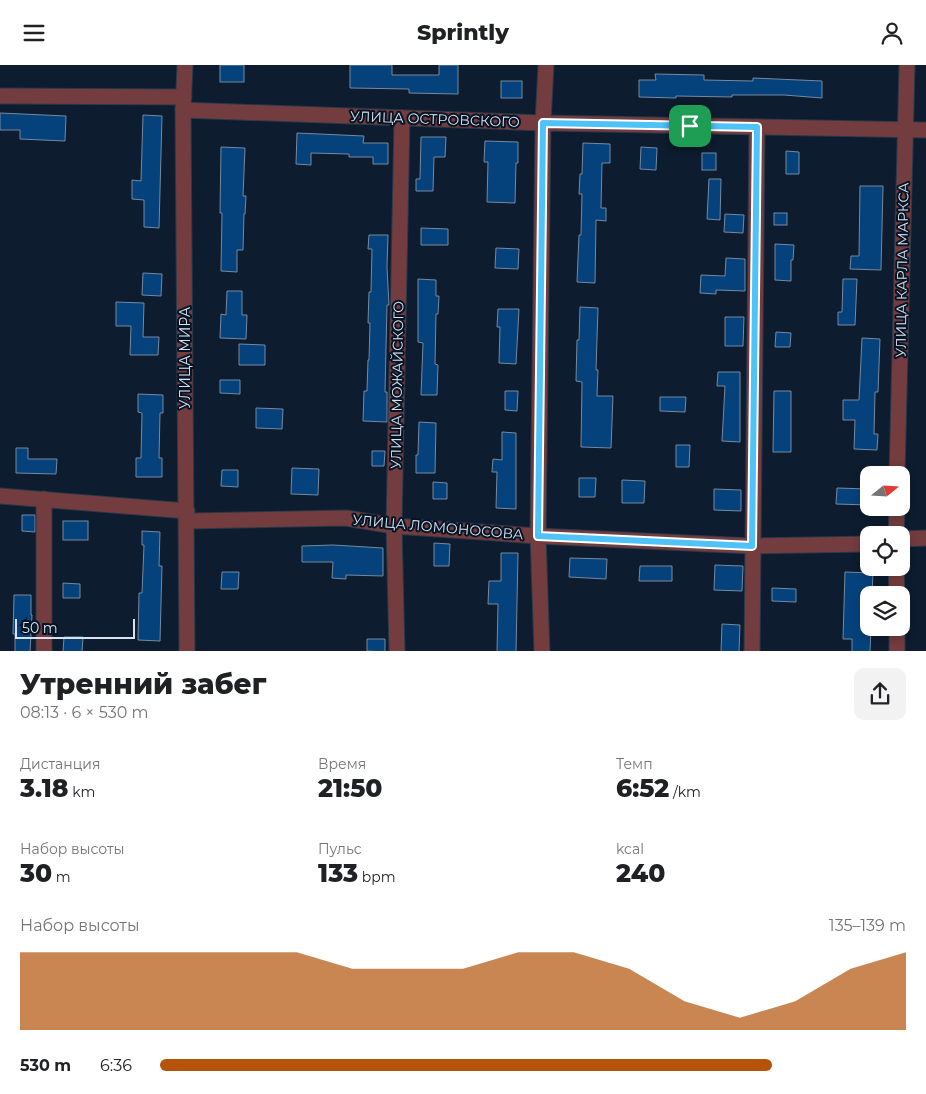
<!DOCTYPE html>
<html lang="ru">
<meta charset="utf-8">
<style>
body{margin:0;font-family:Montserrat,sans-serif;background:#f2f2f2;color:#202124;height:100vh;display:flex;flex-direction:column;font-size:19px;white-space:nowrap}
*{box-sizing:border-box;margin:0}
p{font-size:16px;color:#757577}
.icon{flex:none;width:28px;height:28px;fill:none;stroke:currentColor;stroke-width:2;stroke-linecap:round;stroke-linejoin:round}
.map{position:relative;height:586px;overflow:hidden}
.panel{display:flex;flex-direction:column;background:#fff;flex:1}
.panel>*{flex:none}
.needle{width:32px;rotate:72deg}
.buttons{position:absolute;left:860px;top:401px;display:grid;gap:10px}
.buttons a{display:grid;place-items:center;width:50px;height:50px;border-radius:10px;background:#fff;box-shadow:0 2px 8px #0003;font-size:25px}
.scale{position:absolute;left:15px;bottom:12px;width:120px;box-sizing:border-box;padding-left:5px;border:2px solid #d8e3ef;border-top:0;font-size:14px;line-height:18px;white-space:nowrap;color:#d8e3ef;-webkit-text-stroke:4px #051324;paint-order:stroke}
.pin{position:absolute;display:grid;place-items:center;width:42px;height:42px;color:#fff;margin:-21px;border-radius:10px;box-shadow:0 2px 8px #0006}
.round{display:grid;place-items:center;flex:none;width:52px;height:52px;border-radius:10px;background:#f2f2f2}
.headline{display:flex;align-items:center;justify-content:space-between;height:85px;padding:0 20px}
h1{font-size:28px;font-weight:800;line-height:38px}
.metrics{display:grid;grid-template-columns:repeat(3,1fr);gap:8px;height:85px;padding:5px 20px}
.metrics div{display:grid;align-content:center}
.metrics b{font-size:25px;font-weight:800}
.metrics small{font-size:14px;font-weight:400}
.metrics p{font-size:14px}
.chart{height:140px;padding:10px 20px}
.chart p{display:flex;justify-content:space-between}
.chart svg{width:100%;height:90px;margin-top:5px;fill:#b45309;opacity:.7}
ul{padding:0 20px;list-style:none;font-size:16px}
li{display:grid;grid-template-columns:80px 60px 1fr;align-items:center;height:38px}
li i{height:12px;border-radius:6px;background:#b45309}
header{display:flex;justify-content:space-between;align-items:center;height:65px;padding:0 20px;background:#fff;font-size:22px;font-weight:800}
.map>svg:first-child{display:block}
</style>
<header><svg class="icon" aria-label="menu" viewBox="0 0 24 24"><path d="M4 6h16M4 12h16M4 18h16"/></svg>Sprintly<svg class="icon" aria-label="person" viewBox="0 0 24 24"><circle cx="12" cy="8" r="4"/><path d="M4 21q1-7 8-7t8 7"/></svg></header>
<div class="map">
<svg width="926" height="587" viewBox="0 0 926 587">
<rect width="100%" height="100%" fill="#0d1c2e"/>
<g fill="#05427c" stroke="#7689a0">
<rect x="220" y="0" width="24" height="17"/>
<polygon points="350,0 392,0 392,10 439,10 439,0 458,0 458,29 409,28 409,24 350,23"/>
<polygon points="655,9 704,10 704,15 753,16 753,13 822,16 822,33 784,30 732,30 732,32 676,31 676,33 639,32 639,15 656,15"/>
<rect x="501" y="16" width="21" height="17"/>
<polygon points="0,48 66,51 65,76 20,74 20,65 0,65"/>
<polygon points="143,50 162,51 159,163 144,162 144,135 132,134 132,115 141,116"/>
<polygon points="297,68 364,71 363,78 388,78 388,99 373,99 373,92 349,92 349,89 311,88 311,100 296,99"/>
<polygon points="421,72 446,72 445,92 434,92 433,126 416,126 416,114 420,114"/>
<polygon points="485,76 518,77 518,98 516,98 515,138 487,137 488,97 484,97"/>
<polygon points="583,78 610,79 610,98 602,98 601,143 606,143 606,156 596,155 595,218 577,217 579,170 581,170 582,129 579,129 580,109 582,109"/>
<polygon points="221,82 245,83 243,131 246,131 245,149 244,149 243,185 237,185 237,207 221,206 222,148 220,148"/>
<polygon points="641,82 657,83 656,105 640,104"/>
<polygon points="786,86 799,87 799,109 786,109"/>
<rect x="702" y="88" width="14" height="17"/>
<polygon points="709,114 721,114 720,155 707,154"/>
<polygon points="860,121 883,121 881,205 850,204 851,191 859,191"/>
<rect x="774" y="148" width="13" height="12"/>
<polygon points="725,149 744,150 743,168 724,167"/>
<polygon points="421,163 448,164 448,180 421,180"/>
<polygon points="369,170 388,170 387,202 389,240 387,240 385,327 387,327 387,357 363,356 364,326 367,326 368,295 369,295 370,258 368,258 369,227 371,227 372,184 368,184"/>
<polygon points="775,179 794,180 793,195 791,195 791,216 775,215"/>
<polygon points="496,183 519,184 518,204 495,203"/>
<polygon points="726,193 745,194 745,226 716,225 716,229 700,228 701,210 725,211"/>
<polygon points="143,208 162,209 161,231 142,230"/>
<polygon points="418,214 436,215 436,231 439,231 438,249 436,249 435,299 438,300 437,330 421,330 423,278 418,277"/>
<polygon points="843,214 857,214 855,260 838,260 838,247 842,247"/>
<polygon points="227,226 242,226 242,250 247,250 246,274 220,273 221,249 226,250"/>
<polygon points="116,237 144,238 143,272 159,272 158,290 130,290 131,261 116,261"/>
<polygon points="580,242 598,243 596,305 598,305 597,331 613,331 611,383 581,382 582,317 576,316 577,275 579,275"/>
<polygon points="498,244 519,244 516,299 499,298 500,262 497,262"/>
<polygon points="725,252 744,252 743,281 725,281"/>
<polygon points="776,267 791,268 790,282 775,282"/>
<polygon points="862,273 880,274 878,327 875,327 874,369 878,369 877,385 854,384 855,355 843,355 843,335 859,335"/>
<polygon points="239,279 265,280 265,300 239,300"/>
<polygon points="718,307 740,307 740,377 722,376 725,321 717,321"/>
<polygon points="220,315 240,315 240,329 220,328"/>
<polygon points="505,326 518,326 517,346 505,345"/>
<polygon points="774,326 791,326 791,387 773,387"/>
<polygon points="138,329 163,330 163,348 160,348 159,393 162,393 162,412 136,412 136,393 141,393 142,348 138,347"/>
<polygon points="660,332 686,332 685,347 660,346"/>
<polygon points="256,343 283,344 282,364 256,363"/>
<polygon points="419,357 436,358 435,408 416,408 416,390 418,390"/>
<polygon points="502,367 516,368 516,444 496,443 497,407 492,407 493,394 502,395"/>
<polygon points="676,380 690,380 689,402 676,402"/>
<polygon points="16,383 28,383 28,394 57,394 56,409 16,408"/>
<polygon points="372,386 385,386 384,401 372,401"/>
<polygon points="292,403 319,404 318,430 291,429"/>
<polygon points="222,405 238,405 238,422 221,421"/>
<polygon points="579,413 596,413 595,432 579,432"/>
<polygon points="622,415 645,416 644,438 622,438"/>
<polygon points="433,417 447,418 447,434 433,434"/>
<polygon points="837,423 869,424 869,440 836,439"/>
<polygon points="714,424 741,425 741,446 714,445"/>
<polygon points="22,450 35,450 35,467 22,466"/>
<rect x="63" y="456" width="25" height="19"/>
<polygon points="142,466 160,467 159,501 162,501 160,576 138,575 139,528 142,528 144,480 142,480"/>
<polygon points="434,478 450,479 449,501 434,501"/>
<polygon points="333,480 383,483 383,511 346,510 346,514 332,513 333,497 302,497 302,481"/>
<polygon points="501,488 518,488 516,587 497,587 498,539 488,539 489,516 501,516"/>
<polygon points="570,493 607,494 606,514 569,512"/>
<polygon points="715,500 743,501 742,526 714,525"/>
<polygon points="640,501 672,501 672,516 639,516"/>
<polygon points="222,507 239,507 238,524 221,524"/>
<polygon points="845,507 873,508 872,530 869,530 869,532 864,532 863,557 869,557 869,562 871,562 870,587 852,587 852,574 843,574"/>
<polygon points="63,518 80,519 80,533 63,533"/>
<polygon points="772,523 796,524 796,537 772,536"/>
<polygon points="14,530 31,530 31,550 32,550 30,587 15,587 15,569 13,569"/>
<polygon points="722,559 740,560 739,587 721,587"/>
<polygon points="64,572 83,572 82,587 63,587"/>
<polygon points="367,574 385,574 385,587 367,586"/>
</g>
<g fill="none" stroke-linecap="round" stroke-linejoin="round">
<defs>
<g id="minor">
<polyline points="185,0 183,45 187,587"/>
<polyline points="0,31 184,32"/>
<polyline points="183,45 543,58 926,65"/>
<polyline points="897,410 907,0"/>
<polyline points="0,431 187,446"/>
<polyline points="44,434 44,587"/>
<polyline points="187,456 346,453 394,461 538,471 752,481 869,479"/>
<polyline points="896,470 897,442"/>
<polyline points="901,474 926,473"/>
<polyline points="896,502 897,530"/>
<polyline points="897,562 897,587"/>
<polyline points="397,587 394,461 402,53"/>
<polyline points="542,587 538,471 543,58 546,0"/>
<polyline points="752,587 757,62"/>
</g>
</defs>
<use href="#minor" stroke="#293849" stroke-width="17"/>
<use href="#minor" stroke="#733c3e" stroke-width="15"/>
</g>
<g fill="none" stroke-linecap="round" stroke-linejoin="round">
<defs>
<polygon id="route" points="543,58 757,62 752,481 538,471"/>
</defs>
<use href="#route" stroke="#fff" stroke-width="10"/>
<use href="#route" stroke="#4fc3f7" stroke-width="6"/>
</g>
<g text-anchor="middle" dominant-baseline="central" stroke-width="4" stroke-linejoin="round" paint-order="stroke">
<g font-size="14" fill="#d8e3ef" stroke="#051324">
<text transform="translate(435 54) rotate(2)">УЛИЦА ОСТРОВСКОГО</text>
<text transform="translate(902 205) rotate(-89)">УЛИЦА КАРЛА МАРКСА</text>
<text transform="translate(185 293) rotate(-90)">УЛИЦА МИРА</text>
<text transform="translate(397 320) rotate(-89)">УЛИЦА МОЖАЙСКОГО</text>
<text transform="translate(438 462) rotate(5)">УЛИЦА ЛОМОНОСОВА</text>
</g>
</g>
</svg>
<div class="buttons">
<a><svg class="needle" viewBox="-14 -14 28 28"><path d="M0-13l5 13h-10z" fill="#e53935"/><path d="M0 13l5-13h-10z" fill="#757577"/></svg></a>
<a><svg class="icon" aria-label="locate" viewBox="0 0 24 24"><circle cx="12" cy="12" r="6"/><path d="M12 2v4M12 18v4M2 12h4M18 12h4"/></svg></a>
<a><svg class="icon" aria-label="layers" viewBox="0 0 24 24"><path d="M12 4l9 5-9 5-9-5zM3 14l9 5 9-5"/></svg></a>
</div>
<div class="scale">50 m</div>
<div class="pin" style="left:690px;top:61px;background:#1e9e55"><svg class="icon" aria-label="arrive" viewBox="0 0 24 24"><path d="M6 21V4h12l-3 4 3 4H6"/></svg></div>
</div>
<section class="panel">
<div class="headline"><div><h1>Утренний забег</h1><p>08:13 · 6 × 530 m</p></div><a class="round"><svg class="icon" aria-label="share" viewBox="0 0 24 24"><path d="M12 15V3M7 8l5-5 5 5M5 13v7h14v-7"/></svg></a></div>
<div class="metrics">
<div><p>Дистанция</p><b>3.18<small> km</small></b></div>
<div><p>Время</p><b>21:50</b></div>
<div><p>Темп</p><b>6:52<small> /km</small></b></div>
</div>
<div class="metrics">
<div><p>Набор высоты</p><b>30<small> m</small></b></div>
<div><p>Пульс</p><b>133<small> bpm</small></b></div>
<div><p>kcal</p><b>240</b></div>
</div>
<div class="chart"><p><span>Набор высоты</span>135–139 m</p>
<svg viewBox="0 0 160 44" preserveAspectRatio="none"><path d="M0 44V6L10 6L20 6L30 6L40 6L50 6L60 14L70 14L80 14L90 6L100 6L110 14L120 30L130 38L140 30L150 14L160 6V44z"/></svg>
</div>
<ul>
<li><b>530 m</b>6:36<i style="width:82%"></i></li>
</ul>
</section>
